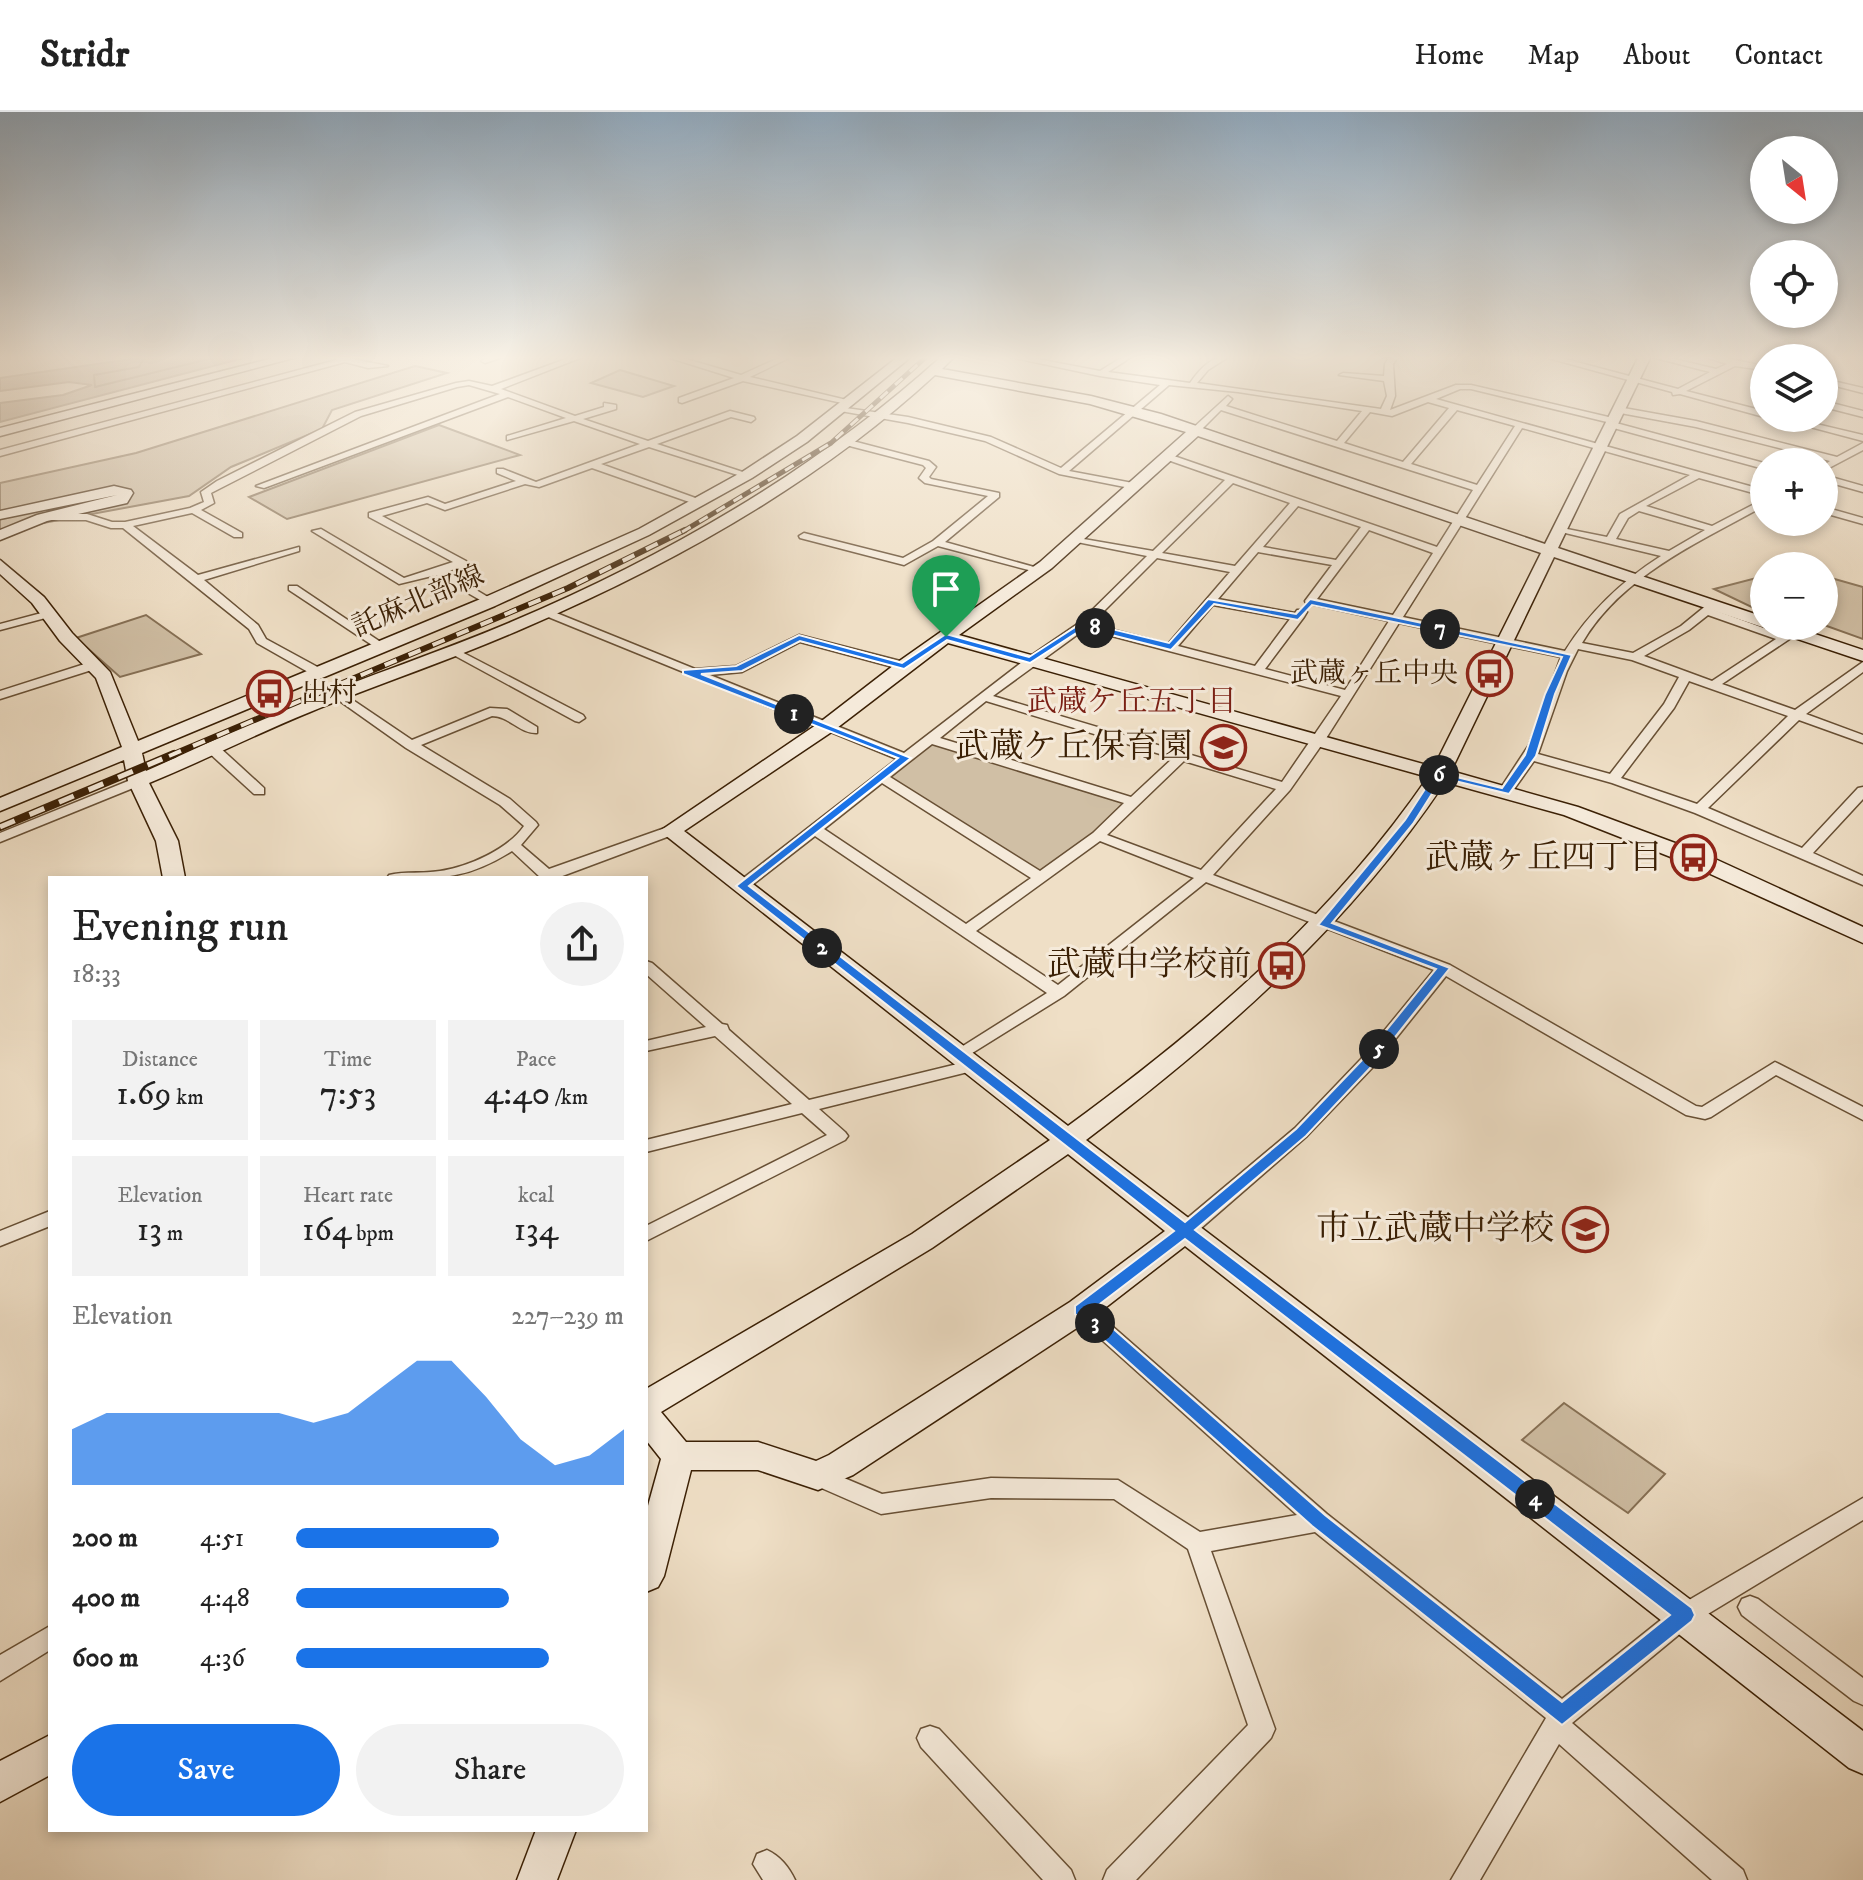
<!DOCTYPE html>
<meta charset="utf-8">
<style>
body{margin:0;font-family:"IM FELL DW Pica","Noto Serif JP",serif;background:#f2f2f2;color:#222;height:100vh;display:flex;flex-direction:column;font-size:30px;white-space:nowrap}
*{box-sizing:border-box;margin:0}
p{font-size:26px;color:#767676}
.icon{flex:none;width:44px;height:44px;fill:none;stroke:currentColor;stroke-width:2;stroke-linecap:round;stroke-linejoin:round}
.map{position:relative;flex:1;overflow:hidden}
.drawer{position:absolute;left:48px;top:764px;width:600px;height:956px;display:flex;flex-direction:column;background:#fff;border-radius:0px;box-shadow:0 4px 12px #0003}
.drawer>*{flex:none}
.needle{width:52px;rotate:150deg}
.fabs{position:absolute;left:1750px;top:24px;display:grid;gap:16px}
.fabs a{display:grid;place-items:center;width:88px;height:88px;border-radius:50%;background:#fff;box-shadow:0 4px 12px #0003;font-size:40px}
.pin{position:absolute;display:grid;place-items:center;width:68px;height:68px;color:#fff;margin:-82px -34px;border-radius:50% 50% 50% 0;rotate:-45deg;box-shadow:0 0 8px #0007}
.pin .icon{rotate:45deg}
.km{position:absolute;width:40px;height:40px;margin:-20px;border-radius:50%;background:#222;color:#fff;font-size:22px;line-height:40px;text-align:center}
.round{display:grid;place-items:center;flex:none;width:84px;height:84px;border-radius:42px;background:#f2f2f2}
.summary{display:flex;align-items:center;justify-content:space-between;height:136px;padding:0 24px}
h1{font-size:44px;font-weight:600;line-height:60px}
.stats{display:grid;grid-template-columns:repeat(3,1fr);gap:12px;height:136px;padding:8px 24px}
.stats div{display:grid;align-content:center;border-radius:0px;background:#f2f2f2;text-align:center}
.stats b{font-size:34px;font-weight:600}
.stats small{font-size:22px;font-weight:400}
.stats p{font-size:22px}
.chart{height:224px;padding:16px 24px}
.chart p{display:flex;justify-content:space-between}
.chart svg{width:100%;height:144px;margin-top:8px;fill:#1a73e8;opacity:.7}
.cta{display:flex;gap:16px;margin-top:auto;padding:16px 24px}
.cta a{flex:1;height:92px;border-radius:48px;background:#1a73e8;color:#fff;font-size:32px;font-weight:600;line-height:92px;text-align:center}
.cta a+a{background:#f2f2f2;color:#222}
ul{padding:0 24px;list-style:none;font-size:26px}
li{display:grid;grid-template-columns:128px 96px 1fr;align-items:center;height:60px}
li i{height:20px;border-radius:10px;background:#1a73e8}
header{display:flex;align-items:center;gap:48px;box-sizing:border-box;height:112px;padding:0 40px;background:#fff;border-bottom:2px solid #e0e0e0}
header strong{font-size:38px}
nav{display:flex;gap:44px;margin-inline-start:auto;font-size:28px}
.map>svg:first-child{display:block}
</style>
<header>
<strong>Stridr</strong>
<nav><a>Home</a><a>Map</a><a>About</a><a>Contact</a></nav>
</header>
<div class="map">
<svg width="1863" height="1768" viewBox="0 0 1863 1768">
<rect width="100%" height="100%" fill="#efdfc6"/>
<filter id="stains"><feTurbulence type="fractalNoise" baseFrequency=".0025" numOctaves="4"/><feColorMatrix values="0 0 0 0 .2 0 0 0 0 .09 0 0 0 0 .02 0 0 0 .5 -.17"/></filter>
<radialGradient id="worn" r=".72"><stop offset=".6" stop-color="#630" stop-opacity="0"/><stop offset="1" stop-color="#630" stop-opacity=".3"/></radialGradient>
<g fill="#d0bfa5" stroke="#867055" stroke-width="2">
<polygon points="415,254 447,261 332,298 322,317 231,355 189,384 0,419 0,371 136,341"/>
<polygon points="620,258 674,274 643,285 591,271"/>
<polygon points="439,313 520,343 287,407 249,385"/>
<polygon points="1764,464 1764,501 1714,477"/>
<polygon points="1824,464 1863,475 1863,527 1824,513"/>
<polygon points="146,503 201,542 120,565 76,526"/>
<polygon points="931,627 1134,690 1040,765 882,665"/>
<polygon points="1564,1291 1665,1362 1628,1401 1522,1328"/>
</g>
<polygon fill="#b29e84" stroke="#826c51" stroke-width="2" points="152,244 251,244 0,310 0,291 63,283 92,273 69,270 0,279 0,266"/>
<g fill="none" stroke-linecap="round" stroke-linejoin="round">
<polyline stroke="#765f44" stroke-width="2" points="145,244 139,255 94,263 95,275 221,244"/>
<defs>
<g id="street">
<polygon points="337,244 388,254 368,256 345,250 0,344 0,338 336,248 334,246"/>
<polygon points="494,244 506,244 485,251 481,249"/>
<polygon points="574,244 585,244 501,277 575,304 604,295 604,291 616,293 616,297 583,307 648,329 730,299 754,305 755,307 751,310 731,305 657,332 752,363 744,365 649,335 601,352 701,388 701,392 695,392 592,356 539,375 525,372 445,398 427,391 382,404 466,449 466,453 446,460 493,488 495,490 489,493 436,463 399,472 312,419 321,417 404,466 453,450 369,405 369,401 428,385 445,392 516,369 497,361 497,357 503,357 536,370 640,332 574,309 507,328 507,324 566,306 508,285 264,376 256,374 500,282 469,273 457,275 361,304 211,381 214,391 201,398 242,421 242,425 234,425 192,401 133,414 198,463 299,435 299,439 204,468 258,513 266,527 323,558 323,564 315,564 257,531 249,517 123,416 111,416 86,408 48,408 43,405 48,402 87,402 112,410 125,410 190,396 204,390 201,380 217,369 355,300 456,271 469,269 492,274"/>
<polygon points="664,244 676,244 741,263 783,244 793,244 750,265 855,290 851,293 743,269 682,291 679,290 679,286 734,266"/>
<path d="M1006 244H1022L1100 259 1124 244H1133L1108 260 1190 271C1200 257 1211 244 1230 244L1208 258 1197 271 1381 297 1387 284 1384 269 1339 263 1343 261 1384 264 1385 252 1390 244H1398L1393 252 1395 284 1390 298 1456 273H1471L1617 307 1616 311 1764 351V357L1610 315 1611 311 1471 277H1460L1436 287 1764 378V384L1699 366 1646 394 1712 414 1764 387V394C1699 430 1621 464 1582 531L1633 541 1681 514 1708 492H1716L1718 494 1714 498 1791 526 1722 572 1795 598 1863 550V560L1806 602 1863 623V631L1799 608 1708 696 1802 736 1858 676 1863 675V687L1813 741 1863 764V773L1695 701 1612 671 1534 649 1510 683H1500L1498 680 1529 633 1561 545 1399 511 1325 628 1290 678 1213 763 1450 853 1696 994 1702 995 1775 950 1863 995V1008L1776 963 1711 1005 1705 1007 1686 1003 1446 864 1373 955 1307 1024 1192 1124 1185 1126 1178 1124 1176 1119 1178 1114 1295 1016 1361 947 1434 858 1206 770 1064 884 961 948 955 947 953 943 955 939 1047 881 815 724 747 777H737L735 774 737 771 897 647 541 502V498H549L695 557 736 554 799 523 908 551 910 554 904 558 800 530 742 560 710 563 904 641 1026 547 1079 511 1147 444 1072 429V425L1153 439 1225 368 1165 347V343H1171L1437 435 1473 378 1221 298 1199 320H1193V316L1228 284 1232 287 1226 294 1337 329 1362 299 1238 280 1169 273 1069 359 1138 372V376L1135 377 1059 362 985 329 908 311 835 298 839 295 908 305 991 325 1061 356 1160 273 1100 264ZM1428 290 1449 296 1403 350 1344 331 1370 300 1392 304ZM1457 298 1515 314 1477 373 1411 352ZM1522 316 1690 363 1620 402 1607 425 1557 415V419L1661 444C1622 469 1590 499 1565 539L1403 505ZM1233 371 1290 391 1235 454 1162 441ZM1298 394 1361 415 1336 448 1263 435ZM1639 399 1705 418 1669 439 1616 427 1628 406ZM1369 418 1433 441 1393 503 1317 487ZM1258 440 1332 453 1305 489 1306 491 1389 509 1345 578 1265 557 1304 505 1307 500 1305 498H1297L1295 501 1218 487ZM1157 446 1230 460 1168 532 1091 512ZM1213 493 1290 507 1255 554 1178 534ZM1708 503 1776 527 1712 569 1644 544 1689 518ZM1085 517 1341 584 1282 670 993 584ZM1578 537 1632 548 1679 565 1664 592 1610 662 1538 642 1567 559ZM1689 569 1788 604 1697 692 1621 666 1674 596ZM986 589 1173 646 1131 685 940 626ZM932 632 1124 691 1093 721 1040 759 890 665ZM1184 649 1276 677 1201 758 1107 723ZM882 671 1031 766 966 812 824 717ZM1100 729 1194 766 1058 873 976 819Z"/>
<polygon points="1541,244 1554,244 1678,277 1710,260 1648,244 1662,244 1716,257 1727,252 1703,244 1716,244 1764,254 1764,258 1735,254 1686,279 1764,299 1764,305 1680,282 1673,283 1672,280"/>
<polygon points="1824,267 1863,276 1863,281 1824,271"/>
<polygon points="1824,289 1863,299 1863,305 1824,295"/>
<polygon points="1618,295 1696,309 1837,345 1863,331 1863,338 1829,356 1824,353 1830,349 1696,315 1615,300 1614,298"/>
<polygon points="1776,306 1791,306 1863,323 1863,329"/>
<polygon points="845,327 929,349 936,355 929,365 931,367 999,381 999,385 945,430 1045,458 1040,461 938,434 904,453 800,426 799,424 804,421 903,446 933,429 988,384 925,371 919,366 926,356 923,353 842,332 842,328"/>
<polygon points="1824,363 1863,374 1863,380 1824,369"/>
<polygon points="1824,395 1863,406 1863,412 1824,401"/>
<polygon points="289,474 297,474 388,535 378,537 289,478"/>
<polygon points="49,499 53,500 53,504 0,518 0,512"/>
<polygon points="454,536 583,603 585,606 579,610 575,609 450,541 450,537"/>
<polygon points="94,549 98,550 98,556 0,587 0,579"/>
<path d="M338 578 412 628 490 596 507 597 537 615V621C520 622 509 604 492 604L421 633 510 687 536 710 538 713 521 733 549 757 665 716 670 715 677 719 675 722 557 766H541L512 739C464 769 440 766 387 766L389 763C406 759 423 762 440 759 468 755 508 737 524 714L500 693 406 636 334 585 332 582Z"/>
<polygon points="213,633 218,634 264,676 264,682 254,682 208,640 208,634"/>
<polygon points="138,665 143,666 143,672 0,730 0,721"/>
<polygon points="646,849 652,851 722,912 727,913 729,918 809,988 974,948 982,953 980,957 819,997 845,1020 848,1024 845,1028 646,1129 646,1114 827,1023 802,1001 646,1040 646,1028 792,992 715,924 646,939 646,929 706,915 646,862"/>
<polygon points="50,1099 50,1114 0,1134 0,1119"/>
<polygon points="1081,1190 1088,1193 1327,1402 1562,1587 1677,1495 1863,1386 1863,1408 1693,1511 1572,1611 1743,1758 1747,1768 1712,1768 1559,1632 1480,1768 1451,1768 1546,1606 1315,1420 1211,1439 1275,1617 1271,1626 1136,1768 1103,1768 1107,1758 1248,1613 1188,1437 1114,1387 991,1386 881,1402 810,1371 807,1364 810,1357 818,1355 882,1382 991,1366 1118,1368 1200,1420 1297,1403 1074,1203 1071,1198 1074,1193"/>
<polygon points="1750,1484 1758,1487 1863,1566 1863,1593 1854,1589 1742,1503 1738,1495 1742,1487"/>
<polygon points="50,1514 50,1538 0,1569 0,1543"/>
<polygon points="930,1614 939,1617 1071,1758 1075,1768 1043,1768 921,1635 917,1626 921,1617"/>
<path d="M767 1738C780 1744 789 1755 795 1768H763L753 1752 757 1742Z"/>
</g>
<g id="secondary">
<polygon points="281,244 301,244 0,324 0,316"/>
<path d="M899 244H912L807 330 752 366 649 423 495 494 142 641 146 659C196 637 245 613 296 593 367 564 440 540 511 510 667 444 816 358 942 244H955L942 257 1091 284 1161 302 1545 432 1639 244H1651L1558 436 1764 505V514H1791L1863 538V549L1554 445 1451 659 1578 695 1702 741 1863 815V831L1686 751 1564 703 1445 670C1349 814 1223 924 1086 1028L1863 1619V1662L1849 1656 1185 1134 1092 1206 853 1363 818 1378 758 1358H691L664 1464 658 1475 646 1480V1401L661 1347 646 1328V1277L912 1122 1050 1028 660 719 819 611 898 550 1040 450 1186 320 1090 292 935 263C817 372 671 453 524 516 454 547 381 571 310 600 256 622 203 649 149 671L178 729 185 766H163L156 729 128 669 124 648 0 699V686L122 635 96 566 60 529 32 491 0 462V448L44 485 72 521 110 560 138 629 483 486 639 417 742 360 797 324ZM1198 324 1541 441 1434 655 959 523 1052 456ZM948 531 1428 665C1331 806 1205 914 1068 1014L684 719 833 619ZM1068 1042 1165 1119 1070 1190 829 1343 816 1349 758 1330H686L661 1300 932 1136Z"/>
<polygon points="114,374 131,378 133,381 127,391 47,409 0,428 0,418 37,403 117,383 0,407 0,399"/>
<polygon points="50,1623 50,1663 0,1690 0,1649"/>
<polygon points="536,1718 576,1718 557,1768 517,1768"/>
</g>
</defs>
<use href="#street" stroke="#685035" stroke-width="3"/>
<use href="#secondary" stroke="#3b2005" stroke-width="3"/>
<use href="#street" fill="#f5eada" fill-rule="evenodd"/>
<use href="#secondary" fill="#f5eada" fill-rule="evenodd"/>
<defs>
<polyline id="rail-far2" points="682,420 831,331 927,244"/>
<polyline id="rail-far1" points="169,644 568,476 685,418"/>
<polyline id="rail" points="0,715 174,642"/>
</defs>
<use href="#rail-far2" stroke="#3b2005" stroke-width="5"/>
<use href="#rail-far1" stroke="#3b2005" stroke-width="6"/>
<use href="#rail" stroke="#3b2005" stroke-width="8"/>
<use href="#rail-far2" stroke="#f5eada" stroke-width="3" stroke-dasharray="10" stroke-linecap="butt"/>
<use href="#rail-far1" stroke="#f5eada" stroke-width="4" stroke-dasharray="13" stroke-linecap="butt"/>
<use href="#rail" stroke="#f5eada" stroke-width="5" stroke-dasharray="16" stroke-linecap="butt"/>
</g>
<linearGradient id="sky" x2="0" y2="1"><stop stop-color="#92abc0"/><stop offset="0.5" stop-color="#f8f1e5"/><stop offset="1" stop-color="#f8f1e5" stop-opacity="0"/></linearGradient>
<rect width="1863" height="492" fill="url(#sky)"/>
<path fill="#1a73e8" stroke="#fff" stroke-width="2" fill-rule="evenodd" d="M1208 487 1296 502 1310 487 1572 543 1555 582 1536 644 1509 682 1442 666 1413 712 1332 811 1450 856 1372 954 1306 1024 1195 1118 1692 1496 1695 1503 1692 1509 1562 1613 1312 1414 1075 1202V1194L1174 1119 736 774 898 646 683 562V558L736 554 799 523 902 551 946 522 1029 545 1083 510 1169 531ZM1214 492 1298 508 1312 493 1562 545 1545 582 1525 643 1502 676 1436 660 1405 708 1318 813 1436 857 1362 948 1296 1017 1185 1110 749 774 911 646 701 562 742 559 800 529 904 557 947 528 1030 551 1084 516 1171 538ZM1185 1127 1670 1503 1562 1590 1325 1403 1092 1198Z"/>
<defs>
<symbol id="bus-ring" viewBox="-11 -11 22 22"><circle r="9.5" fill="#f5eada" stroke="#8f2418" stroke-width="1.5"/><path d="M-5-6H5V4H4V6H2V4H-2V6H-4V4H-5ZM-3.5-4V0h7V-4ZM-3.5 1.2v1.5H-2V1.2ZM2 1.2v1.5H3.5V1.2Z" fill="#8f2418"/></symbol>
<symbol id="school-ring" viewBox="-11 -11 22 22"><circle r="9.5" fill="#f5eada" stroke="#8f2418" stroke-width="1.5"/><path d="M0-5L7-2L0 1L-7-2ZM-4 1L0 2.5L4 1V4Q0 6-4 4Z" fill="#8f2418"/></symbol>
</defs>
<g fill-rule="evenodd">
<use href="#bus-ring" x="1464" y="536" width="51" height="51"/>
<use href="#bus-ring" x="244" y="556" width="51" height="51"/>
<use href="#school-ring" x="1198" y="610" width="51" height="51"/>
<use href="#bus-ring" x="1668" y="720" width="51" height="51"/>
<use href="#bus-ring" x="1256" y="828" width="51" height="51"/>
<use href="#school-ring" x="1560" y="1092" width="51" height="51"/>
</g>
<g text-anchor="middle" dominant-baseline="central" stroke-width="6" stroke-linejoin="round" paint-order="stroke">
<g font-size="28" fill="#3b2005" stroke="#f5eada">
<text transform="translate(418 489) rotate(-23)">託麻北部線</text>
</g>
<g font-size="28" fill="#3b2005" stroke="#f5eada" text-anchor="end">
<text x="1458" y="561">武蔵ヶ丘中央</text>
<text x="301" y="581" text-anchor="start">出村</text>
</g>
<g font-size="30" fill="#7a1f14" stroke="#f5eada">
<text x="1132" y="590">武蔵ケ丘五丁目</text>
</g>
<g font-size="34" fill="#3b2005" stroke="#f5eada" text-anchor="end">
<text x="1193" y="635">武蔵ケ丘保育園</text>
<text x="1663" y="746">武蔵ヶ丘四丁目</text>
<text x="1251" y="853">武蔵中学校前</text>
<text x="1554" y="1117">市立武蔵中学校</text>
</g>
</g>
<rect width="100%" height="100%" filter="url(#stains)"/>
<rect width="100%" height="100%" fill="url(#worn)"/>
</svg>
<div class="fabs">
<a><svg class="needle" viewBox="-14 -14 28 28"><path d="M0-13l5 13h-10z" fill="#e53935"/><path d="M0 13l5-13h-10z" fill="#767676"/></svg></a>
<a><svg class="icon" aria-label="locate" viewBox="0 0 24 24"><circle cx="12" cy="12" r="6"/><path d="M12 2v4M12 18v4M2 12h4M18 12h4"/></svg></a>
<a><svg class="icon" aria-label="layers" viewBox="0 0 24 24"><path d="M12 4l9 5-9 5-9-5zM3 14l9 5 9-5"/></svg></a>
<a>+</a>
<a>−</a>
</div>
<div class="pin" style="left:946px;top:525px;background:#1e9e55"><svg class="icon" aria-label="arrive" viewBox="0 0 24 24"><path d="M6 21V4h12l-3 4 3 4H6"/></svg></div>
<b class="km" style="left:794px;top:602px">1</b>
<b class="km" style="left:822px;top:836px">2</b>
<b class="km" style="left:1095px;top:1211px">3</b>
<b class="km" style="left:1535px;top:1387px">4</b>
<b class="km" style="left:1379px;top:937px">5</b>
<b class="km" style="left:1439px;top:663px">6</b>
<b class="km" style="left:1440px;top:517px">7</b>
<b class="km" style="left:1095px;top:516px">8</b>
<section class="drawer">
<div class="summary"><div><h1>Evening run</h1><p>18:33</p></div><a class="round"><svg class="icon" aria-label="share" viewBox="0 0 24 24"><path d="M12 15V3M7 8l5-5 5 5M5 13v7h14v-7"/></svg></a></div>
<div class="stats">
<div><p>Distance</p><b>1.69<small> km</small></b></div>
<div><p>Time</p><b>7:53</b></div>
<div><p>Pace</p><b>4:40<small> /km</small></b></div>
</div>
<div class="stats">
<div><p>Elevation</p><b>13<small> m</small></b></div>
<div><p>Heart rate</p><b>164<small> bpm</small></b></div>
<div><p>kcal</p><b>134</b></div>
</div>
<div class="chart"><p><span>Elevation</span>227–239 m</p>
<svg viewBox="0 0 160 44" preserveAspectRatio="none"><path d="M0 44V27L10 22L20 22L30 22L40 22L50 22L60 22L70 25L80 22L90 14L100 6L110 6L120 17L130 30L140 38L150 35L160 27V44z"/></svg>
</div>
<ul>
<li><b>200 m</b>4:51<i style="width:62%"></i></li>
<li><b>400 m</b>4:48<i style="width:65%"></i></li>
<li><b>600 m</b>4:36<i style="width:77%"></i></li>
</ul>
<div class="cta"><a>Save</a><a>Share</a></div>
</section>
</div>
